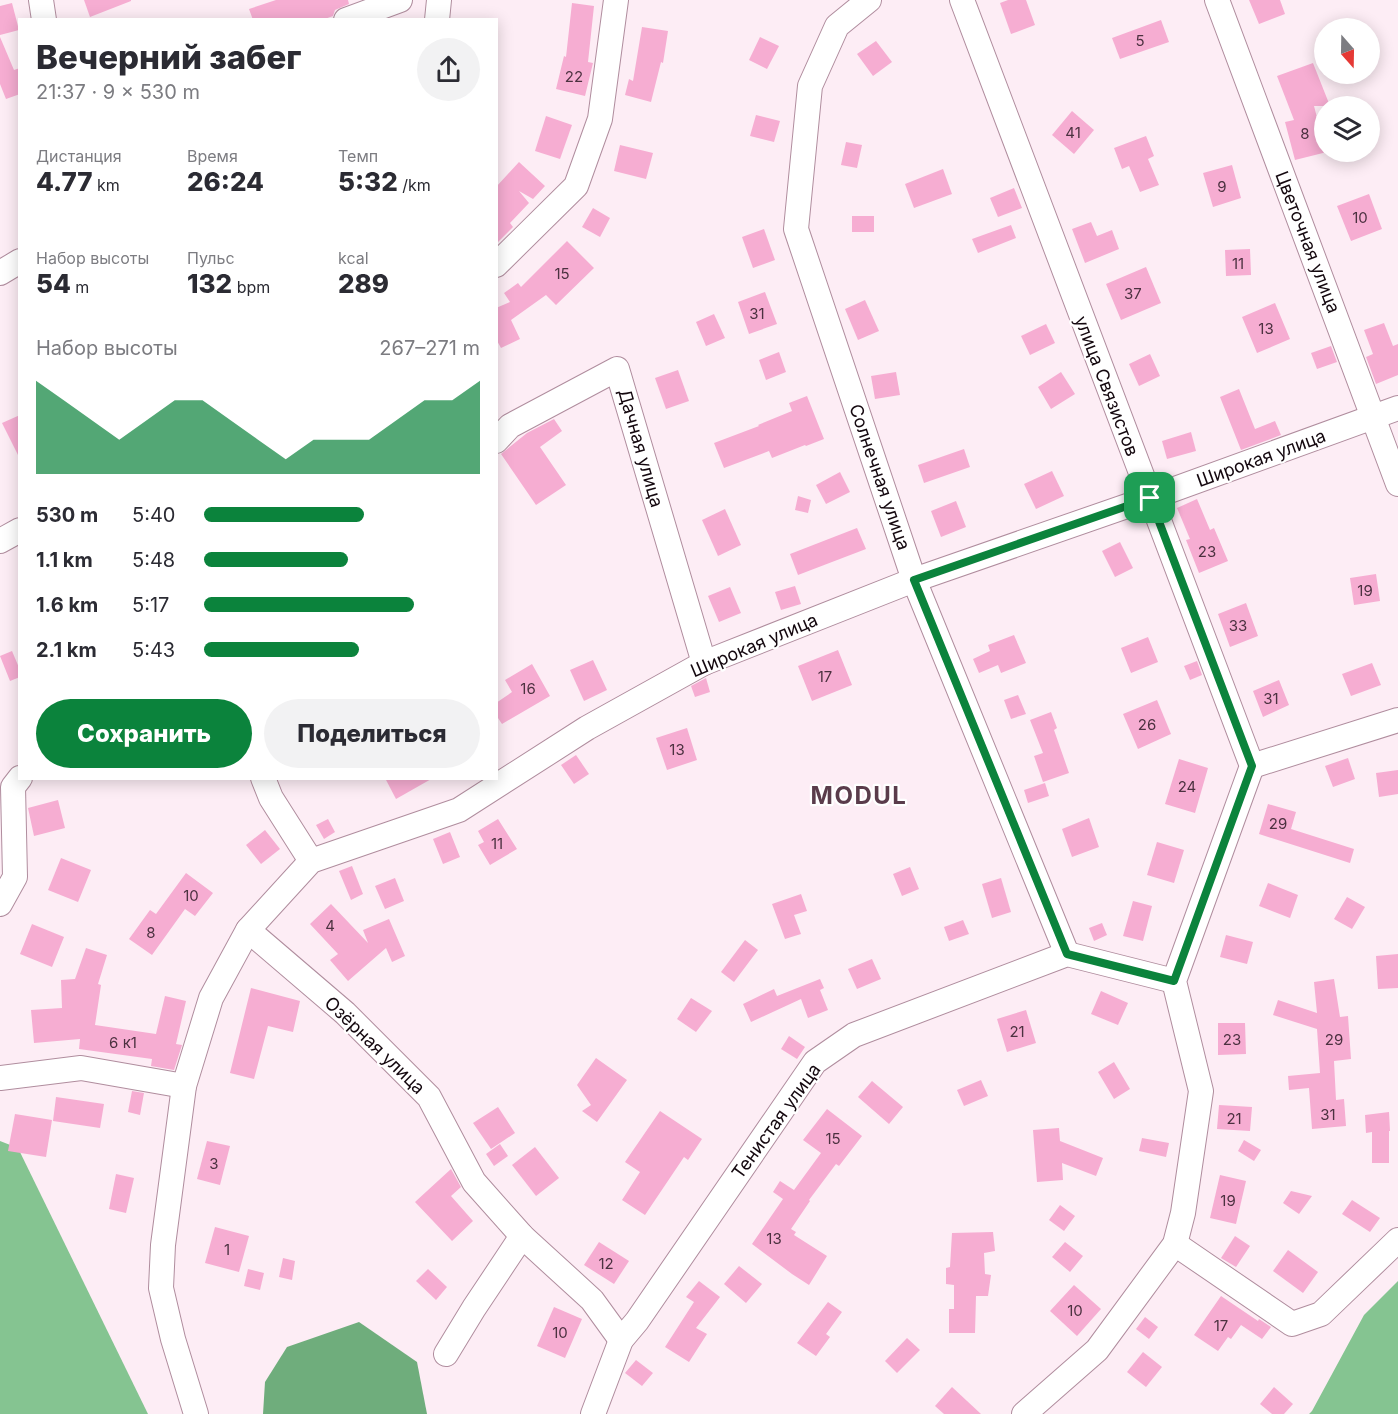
<!DOCTYPE html>
<html lang="ru">
<meta charset="utf-8">
<style>
body{margin:0;font-family:Inter,sans-serif;background:#f2f2f3;color:#2b2b33;height:100vh;display:flex;flex-direction:column;font-size:22px;white-space:nowrap}
*{box-sizing:border-box;margin:0}
p{font-size:20px;color:#7c7c81}
.icon{flex:none;width:33px;height:33px;fill:none;stroke:currentColor;stroke-width:2;stroke-linecap:round;stroke-linejoin:round}
.map{position:relative;flex:1;overflow:hidden}
.panel{position:absolute;left:18px;top:18px;width:480px;height:762px;display:flex;flex-direction:column;background:#fff;border-radius:0px;box-shadow:0 3px 15px #0003}
.panel>*{flex:none}
.needle{width:39px;rotate:160deg}
.fabs{position:absolute;left:1314px;top:18px;display:grid;gap:12px}
.fabs a{display:grid;place-items:center;width:66px;height:66px;border-radius:50%;background:#fff;box-shadow:0 3px 15px #0003;font-size:30px}
.pin{position:absolute;display:grid;place-items:center;width:51px;height:51px;color:#fff;margin:-26px;border-radius:12px;box-shadow:0 3px 9px #0006}
.round{display:grid;place-items:center;flex:none;width:63px;height:63px;border-radius:32px;background:#f2f2f3}
.headline{display:flex;align-items:center;justify-content:space-between;height:102px;padding:0 18px}
h1{font-size:33px;font-weight:800;line-height:45px}
.figures{display:grid;grid-template-columns:repeat(3,1fr);gap:9px;height:102px;padding:6px 18px}
.figures div{display:grid;align-content:center}
.figures b{font-size:26px;font-weight:800}
.figures small{font-size:16px;font-weight:400}
.figures p{font-size:16px}
.chart{height:168px;padding:12px 18px}
.chart p{display:flex;justify-content:space-between}
.chart svg{width:100%;height:108px;margin-top:6px;fill:#0b833c;opacity:.7}
.primary-button{display:flex;gap:12px;margin-top:auto;padding:12px 18px}
.primary-button a{flex:1;height:69px;border-radius:36px;background:#0b833c;color:#fff;font-size:24px;font-weight:800;line-height:69px;text-align:center}
.primary-button a+a{background:#f2f2f3;color:#2b2b33}
ul{padding:0 18px;list-style:none;font-size:20px}
li{display:grid;grid-template-columns:96px 72px 1fr;align-items:center;height:45px}
li i{height:15px;border-radius:8px;background:#0b833c}
.map>svg:first-child{display:block}
</style>
<div class="map">
<svg width="1398" height="1414" viewBox="0 0 1398 1414">
<rect width="100%" height="100%" fill="#fdedf5"/>
<g fill="#85c491">
<polygon points="0,1141 18,1148 148,1414 0,1414"/>
<polygon points="1398,1281 1398,1414 1309,1414 1312,1411 1364,1315"/>
</g>
<polygon fill="#6fad7c" points="359,1322 417,1362 427,1414 263,1414 265,1382 287,1347"/>
<g fill="#f6add2">
<polygon points="84,0 131,0 131,1 90,17"/>
<polygon points="276,0 348,0 349,4 335,10 333,16 322,20 253,20 249,9"/>
<polygon points="1008,0 1026,0 1035,25 1011,34 1000,3"/>
<polygon points="1249,0 1280,0 1285,14 1259,24"/>
<polygon points="12,3 19,30 0,35 0,6"/>
<polygon points="572,3 594,6 588,62 593,63 585,96 556,89 564,56 566,57"/>
<polygon points="1161,20 1169,42 1120,59 1112,38"/>
<polygon points="642,27 668,31 663,63 661,62 651,102 625,95 629,79 633,81"/>
<polygon points="0,37 14,70 20,68 20,94 6,99 0,84"/>
<polygon points="760,37 779,46 767,69 749,60"/>
<polygon points="876,41 892,62 873,76 857,54"/>
<polygon points="1313,63 1330,106 1314,106 1324,144 1324,152 1327,152 1295,160 1285,122 1294,120 1277,76"/>
<polygon points="1072,111 1094,130 1074,154 1052,135"/>
<polygon points="756,115 780,121 774,142 750,136"/>
<polygon points="546,116 572,125 560,159 535,151"/>
<polygon points="1146,136 1154,156 1148,159 1159,185 1140,192 1129,166 1122,169 1114,148"/>
<polygon points="846,142 862,145 857,168 841,165"/>
<polygon points="620,145 653,153 646,179 614,171"/>
<polygon points="519,162 545,186 533,199 519,191 529,203 510,223 513,227 496,244 496,187"/>
<polygon points="1232,165 1241,198 1213,207 1203,173"/>
<polygon points="943,169 952,194 914,208 905,184"/>
<polygon points="1014,188 1022,208 998,217 990,198"/>
<polygon points="1369,194 1382,229 1351,241 1337,206"/>
<polygon points="593,208 610,218 600,237 582,227"/>
<rect x="852" y="216" width="22" height="16"/>
<polygon points="1091,222 1097,236 1112,230 1119,249 1085,263 1072,229"/>
<polygon points="1011,225 1016,238 978,253 972,239"/>
<polygon points="764,229 775,260 753,268 742,237"/>
<polygon points="567,241 594,268 556,305 546,295 511,320 520,339 501,348 496,339 496,308 510,302 504,293 518,283 521,287"/>
<polygon points="1250,249 1251,275 1226,276 1225,250"/>
<polygon points="1146,267 1161,303 1121,320 1106,284"/>
<polygon points="765,292 777,324 749,334 738,302"/>
<polygon points="865,300 879,331 858,340 845,309"/>
<polygon points="1275,303 1290,339 1257,353 1242,317"/>
<polygon points="714,314 725,338 706,346 696,322"/>
<polygon points="1384,323 1393,346 1398,344 1398,375 1376,384 1366,357 1373,354 1364,330"/>
<polygon points="1046,324 1055,343 1030,355 1021,336"/>
<polygon points="1331,346 1337,362 1317,369 1311,353"/>
<polygon points="779,352 786,372 766,380 759,360"/>
<polygon points="1150,354 1160,376 1139,386 1129,364"/>
<polygon points="678,370 689,401 666,409 655,378"/>
<polygon points="896,372 900,395 875,399 871,376"/>
<polygon points="1061,372 1075,394 1051,409 1038,387"/>
<polygon points="1239,389 1255,429 1275,421 1281,435 1241,450 1220,397"/>
<polygon points="807,396 824,439 806,446 805,445 772,458 769,451 724,468 714,443 759,426 758,425 792,411 789,403"/>
<polygon points="20,415 20,459 2,423"/>
<polygon points="554,419 562,431 540,447 566,485 536,505 501,454 527,433"/>
<polygon points="1191,432 1196,451 1167,459 1162,441"/>
<polygon points="964,449 970,467 924,483 918,465"/>
<polygon points="1052,471 1064,496 1036,509 1024,484"/>
<polygon points="840,472 850,492 826,504 816,485"/>
<polygon points="798,496 811,500 808,513 795,510"/>
<polygon points="1197,499 1210,530 1214,528 1228,561 1199,573 1186,540 1190,539 1177,508"/>
<polygon points="956,501 966,527 941,537 931,511"/>
<polygon points="725,509 741,545 718,556 702,520"/>
<polygon points="857,528 866,549 798,575 790,554"/>
<polygon points="1120,542 1133,568 1115,577 1102,551"/>
<polygon points="1376,574 1380,601 1354,605 1350,578"/>
<polygon points="795,586 801,604 781,610 775,592"/>
<polygon points="730,587 741,613 719,622 708,596"/>
<polygon points="1246,603 1258,636 1230,647 1218,614"/>
<polygon points="1014,635 1026,663 1001,673 998,665 979,673 973,659 990,651 988,645"/>
<polygon points="1148,637 1158,662 1131,673 1121,648"/>
<polygon points="838,650 852,685 812,701 798,666"/>
<polygon points="12,651 20,670 20,677 10,681 0,656"/>
<polygon points="593,660 607,690 584,701 570,670"/>
<polygon points="1197,661 1202,675 1190,680 1184,666"/>
<polygon points="1372,663 1381,685 1351,696 1342,674"/>
<polygon points="532,664 550,696 502,724 496,715 496,703 512,692 505,680"/>
<polygon points="706,678 710,692 695,697 691,686"/>
<polygon points="1279,680 1289,705 1263,717 1253,691"/>
<polygon points="1018,695 1026,714 1011,719 1004,700"/>
<polygon points="1157,700 1171,734 1138,749 1123,714"/>
<polygon points="1051,712 1057,728 1054,730 1069,773 1043,782 1034,756 1043,753 1030,720"/>
<polygon points="687,728 697,760 667,770 656,738"/>
<polygon points="576,755 589,774 574,784 561,765"/>
<polygon points="1348,758 1355,779 1333,787 1325,766"/>
<polygon points="1179,759 1208,768 1195,813 1165,804"/>
<polygon points="1398,770 1398,794 1379,797 1376,773"/>
<polygon points="385,778 433,778 396,799"/>
<polygon points="1045,783 1049,796 1028,803 1024,790"/>
<polygon points="58,800 65,828 34,836 28,808"/>
<polygon points="1268,804 1296,812 1291,829 1354,849 1350,863 1259,834"/>
<polygon points="1089,818 1099,847 1072,857 1062,829"/>
<polygon points="328,819 335,832 324,839 316,825"/>
<polygon points="498,819 517,849 490,865 478,845 484,842 478,831"/>
<polygon points="265,830 280,849 261,864 246,845"/>
<polygon points="450,832 460,857 443,864 433,839"/>
<polygon points="1157,842 1184,850 1174,883 1147,875"/>
<polygon points="61,858 91,870 78,902 48,890"/>
<polygon points="352,866 363,894 351,900 339,871"/>
<polygon points="910,867 919,889 902,896 893,874"/>
<polygon points="186,873 213,893 195,916 185,909 152,955 129,939 150,910 156,914"/>
<polygon points="395,878 404,901 385,909 375,886"/>
<polygon points="1001,878 1011,912 992,918 982,884"/>
<polygon points="1268,883 1298,895 1290,918 1259,906"/>
<polygon points="801,894 807,911 794,915 801,934 785,939 772,904"/>
<polygon points="1347,897 1365,907 1352,929 1334,919"/>
<polygon points="1133,901 1152,906 1143,941 1123,936"/>
<polygon points="331,904 368,943 363,930 389,919 405,956 392,962 386,948 348,981 330,960 338,954 310,924"/>
<polygon points="963,920 969,934 949,941 944,927"/>
<polygon points="1102,923 1107,935 1094,941 1089,928"/>
<polygon points="32,924 64,937 52,967 20,954"/>
<polygon points="1226,935 1253,942 1247,964 1220,957"/>
<polygon points="745,940 758,950 734,982 721,972"/>
<polygon points="86,948 107,955 98,984 101,985 95,1025 156,1034 165,996 186,1001 176,1044 182,1045 174,1070 151,1066 152,1059 79,1049 80,1039 34,1043 31,1010 62,1008 61,980 75,979"/>
<polygon points="1398,954 1398,988 1378,989 1376,956"/>
<polygon points="872,959 881,979 857,989 848,969"/>
<polygon points="820,979 824,988 820,990 828,1010 808,1018 801,999 751,1022 743,1004 774,989 777,996"/>
<polygon points="1334,979 1340,1017 1348,1016 1351,1059 1334,1061 1336,1100 1344,1099 1346,1126 1312,1129 1309,1088 1289,1090 1288,1076 1320,1073 1317,1029 1273,1015 1278,1000 1317,1013 1314,982"/>
<polygon points="251,988 300,1001 293,1032 268,1026 254,1079 230,1073"/>
<polygon points="1101,991 1128,1003 1118,1025 1091,1014"/>
<polygon points="691,998 712,1011 696,1032 677,1019"/>
<polygon points="1026,1010 1036,1043 1007,1052 997,1019"/>
<polygon points="1218,1023 1245,1023 1246,1054 1218,1055"/>
<polygon points="789,1036 805,1047 797,1059 781,1049"/>
<polygon points="596,1058 627,1080 597,1122 582,1111 591,1105 577,1085"/>
<polygon points="1114,1062 1130,1089 1114,1099 1098,1072"/>
<polygon points="981,1080 988,1096 964,1106 957,1090"/>
<polygon points="872,1081 903,1107 889,1124 858,1097"/>
<polygon points="132,1091 144,1093 140,1115 128,1112"/>
<polygon points="56,1097 104,1104 100,1128 53,1121"/>
<polygon points="1219,1105 1252,1107 1250,1131 1217,1129"/>
<polygon points="498,1107 515,1133 491,1149 473,1123"/>
<polygon points="827,1109 862,1136 839,1166 836,1164 809,1200 810,1201 791,1229 796,1232 794,1235 827,1256 809,1285 792,1274 752,1244 783,1199 773,1192 780,1181 794,1190 821,1153 803,1140"/>
<polygon points="660,1111 702,1139 688,1160 684,1157 645,1215 622,1200 640,1172 625,1162"/>
<polygon points="1389,1112 1390,1131 1389,1131 1389,1163 1372,1163 1372,1132 1366,1133 1365,1115"/>
<polygon points="15,1114 52,1120 46,1157 8,1151"/>
<polygon points="1059,1128 1060,1141 1103,1158 1096,1176 1062,1163 1063,1180 1037,1182 1033,1130"/>
<polygon points="1142,1138 1169,1143 1166,1157 1139,1151"/>
<polygon points="1244,1140 1261,1150 1254,1161 1238,1151"/>
<polygon points="207,1141 230,1146 220,1185 197,1179"/>
<polygon points="500,1144 508,1156 494,1166 486,1154"/>
<polygon points="535,1147 559,1178 536,1196 512,1165"/>
<polygon points="451,1169 461,1187 451,1196 473,1221 452,1241 415,1202"/>
<polygon points="116,1174 134,1178 126,1213 109,1209"/>
<polygon points="1220,1175 1246,1181 1236,1224 1210,1218"/>
<polygon points="1291,1191 1312,1196 1299,1214 1283,1203"/>
<polygon points="1352,1200 1380,1218 1370,1232 1342,1214"/>
<polygon points="1060,1205 1075,1216 1064,1231 1049,1220"/>
<polygon points="215,1227 249,1236 239,1272 205,1263"/>
<polygon points="993,1232 995,1251 984,1253 985,1274 991,1275 988,1296 976,1296 975,1333 949,1333 949,1309 954,1309 954,1285 946,1284 946,1268 950,1267 952,1233"/>
<polygon points="1235,1236 1250,1246 1236,1267 1221,1258"/>
<polygon points="599,1242 629,1261 614,1284 584,1265"/>
<polygon points="1065,1242 1083,1256 1070,1272 1052,1257"/>
<polygon points="1288,1250 1318,1272 1303,1293 1273,1271"/>
<polygon points="283,1258 295,1261 292,1280 279,1277"/>
<polygon points="739,1266 762,1284 746,1303 724,1284"/>
<polygon points="248,1269 264,1273 260,1290 244,1286"/>
<polygon points="428,1269 447,1287 436,1300 416,1281"/>
<polygon points="699,1281 720,1297 696,1328 707,1334 689,1362 665,1347 694,1302 686,1297"/>
<polygon points="1074,1285 1101,1309 1077,1336 1050,1311"/>
<polygon points="1221,1296 1258,1321 1259,1319 1271,1327 1262,1339 1241,1325 1231,1339 1228,1337 1218,1351 1194,1335"/>
<polygon points="828,1302 842,1312 826,1334 830,1337 816,1356 797,1343"/>
<polygon points="554,1307 582,1319 565,1358 537,1346"/>
<polygon points="1145,1317 1158,1327 1149,1339 1136,1329"/>
<polygon points="907,1338 920,1350 897,1373 885,1361"/>
<polygon points="1143,1352 1162,1367 1146,1387 1127,1372"/>
<polygon points="636,1360 653,1373 642,1386 625,1373"/>
<polygon points="952,1387 981,1414 944,1414 935,1406"/>
<polygon points="1274,1387 1293,1404 1284,1414 1272,1414 1260,1404"/>
</g>
<g fill="none" stroke-linecap="round" stroke-linejoin="round">
<defs>
<g id="minor">
<polyline points="41,0 44,20"/>
<polyline points="869,0 837,26 810,86 796,229 914,580 1067,954"/>
<polyline points="962,0 1252,766 1174,981 1201,1091 1183,1213 1175,1244 1097,1350 1024,1414"/>
<polyline points="1217,0 1398,484"/>
<polyline points="346,20 400,0"/>
<polyline points="437,20 439,0"/>
<polyline points="496,265 576,186 600,119 616,0"/>
<polyline points="0,273 20,261"/>
<polyline points="496,441 510,426 617,369 704,663"/>
<polyline points="0,541 20,530"/>
<polyline points="1252,766 1398,720"/>
<polyline points="263,778 271,798 311,861"/>
<polyline points="0,904 15,877 13,787 20,778"/>
<polyline points="248,930 345,1013 429,1097 474,1182 522,1236 592,1300 621,1340"/>
<polyline points="0,1078 81,1068 184,1086"/>
<polyline points="1175,1244 1292,1324 1321,1314 1398,1240"/>
<polyline points="446,1354 474,1308 522,1236"/>
<polyline points="196,1414 173,1339 161,1288 163,1245 184,1086 211,998 248,930 311,861 459,810 587,728 704,663 914,580 1150,498 1398,408"/>
<polyline points="593,1414 621,1340 637,1321 815,1062 854,1035 1067,954 1174,981"/>
</g>
</defs>
<use href="#minor" stroke="#b08d9e" stroke-width="26"/>
<use href="#minor" stroke="#fff" stroke-width="24"/>
</g>
<g fill="none" stroke-linecap="round" stroke-linejoin="round">
<defs>
<polygon id="route" points="1150,498 1252,766 1174,981 1067,954 914,580"/>
</defs>
<use href="#route" stroke="#fff" stroke-width="12"/>
<use href="#route" stroke="#0b833c" stroke-width="8"/>
</g>
<g text-anchor="middle" dominant-baseline="central" stroke-width="4.5" stroke-linejoin="round" paint-order="stroke">
<g font-size="15" fill="#4c3140">
<text x="1140" y="40">5</text>
<text x="574" y="76">22</text>
<text x="1073" y="132">41</text>
<text x="1305" y="133">8</text>
<text x="1222" y="186">9</text>
<text x="1360" y="217">10</text>
<text x="1238" y="263">11</text>
<text x="562" y="273">15</text>
<text x="1133" y="293">37</text>
<text x="757" y="313">31</text>
<text x="1266" y="328">13</text>
<text x="1207" y="551">23</text>
<text x="1365" y="590">19</text>
<text x="1238" y="625">33</text>
<text x="825" y="676">17</text>
<text x="528" y="688">16</text>
<text x="1271" y="698">31</text>
<text x="1147" y="724">26</text>
<text x="677" y="749">13</text>
<text x="1187" y="786">24</text>
<text x="1278" y="823">29</text>
<text x="497" y="843">11</text>
<text x="191" y="895">10</text>
<text x="330" y="925">4</text>
<text x="151" y="932">8</text>
<text x="1017" y="1031">21</text>
<text x="1232" y="1039">23</text>
<text x="1334" y="1039">29</text>
<text x="123" y="1042">6 к1</text>
<text x="1328" y="1114">31</text>
<text x="1234" y="1118">21</text>
<text x="833" y="1138">15</text>
<text x="214" y="1163">3</text>
<text x="1228" y="1200">19</text>
<text x="774" y="1238">13</text>
<text x="227" y="1249">1</text>
<text x="606" y="1263">12</text>
<text x="1075" y="1310">10</text>
<text x="1221" y="1325">17</text>
<text x="560" y="1332">10</text>
</g>
<g font-size="18" fill="#14080f" stroke="#fff">
<text transform="translate(1308 242) rotate(69)">Цветочная улица</text>
<text transform="translate(1107 386) rotate(69)">улица Связистов</text>
<text transform="translate(641 448) rotate(74)">Дачная улица</text>
<text transform="translate(1261 458) rotate(-20)">Широкая улица</text>
<text transform="translate(880 477) rotate(71)">Солнечная улица</text>
<text transform="translate(754 645) rotate(-23)">Широкая улица</text>
<text transform="translate(375 1045) rotate(44)">Озёрная улица</text>
<text transform="translate(776 1121) rotate(-54)">Тенистая улица</text>
</g>
<g font-size="24" font-weight="bold" letter-spacing="1.5" fill="#5a3c4b" stroke="#fff">
<text x="859" y="795">MODUL</text>
</g>
</g>
</svg>
<div class="fabs">
<a><svg class="needle" viewBox="-14 -14 28 28"><path d="M0-13l5 13h-10z" fill="#e53935"/><path d="M0 13l5-13h-10z" fill="#7c7c81"/></svg></a>
<a><svg class="icon" aria-label="layers" viewBox="0 0 24 24"><path d="M12 4l9 5-9 5-9-5zM3 14l9 5 9-5"/></svg></a>
</div>
<div class="pin" style="left:1150px;top:498px;background:#1e9e55"><svg class="icon" aria-label="arrive" viewBox="0 0 24 24"><path d="M6 21V4h12l-3 4 3 4H6"/></svg></div>
<section class="panel">
<div class="headline"><div><h1>Вечерний забег</h1><p>21:37 · 9 × 530 m</p></div><a class="round"><svg class="icon" aria-label="share" viewBox="0 0 24 24"><path d="M12 15V3M7 8l5-5 5 5M5 13v7h14v-7"/></svg></a></div>
<div class="figures">
<div><p>Дистанция</p><b>4.77<small> km</small></b></div>
<div><p>Время</p><b>26:24</b></div>
<div><p>Темп</p><b>5:32<small> /km</small></b></div>
</div>
<div class="figures">
<div><p>Набор высоты</p><b>54<small> m</small></b></div>
<div><p>Пульс</p><b>132<small> bpm</small></b></div>
<div><p>kcal</p><b>289</b></div>
</div>
<div class="chart"><p><span>Набор высоты</span>267–271 m</p>
<svg viewBox="0 0 160 44" preserveAspectRatio="none"><path d="M0 44V6L10 14L20 22L30 30L40 22L50 14L60 14L70 22L80 30L90 38L100 30L110 30L120 30L130 22L140 14L150 14L160 6V44z"/></svg>
</div>
<ul>
<li><b>530 m</b>5:40<i style="width:58%"></i></li>
<li><b>1.1 km</b>5:48<i style="width:52%"></i></li>
<li><b>1.6 km</b>5:17<i style="width:76%"></i></li>
<li><b>2.1 km</b>5:43<i style="width:56%"></i></li>
</ul>
<div class="primary-button"><a>Сохранить</a><a>Поделиться</a></div>
</section>
</div>
